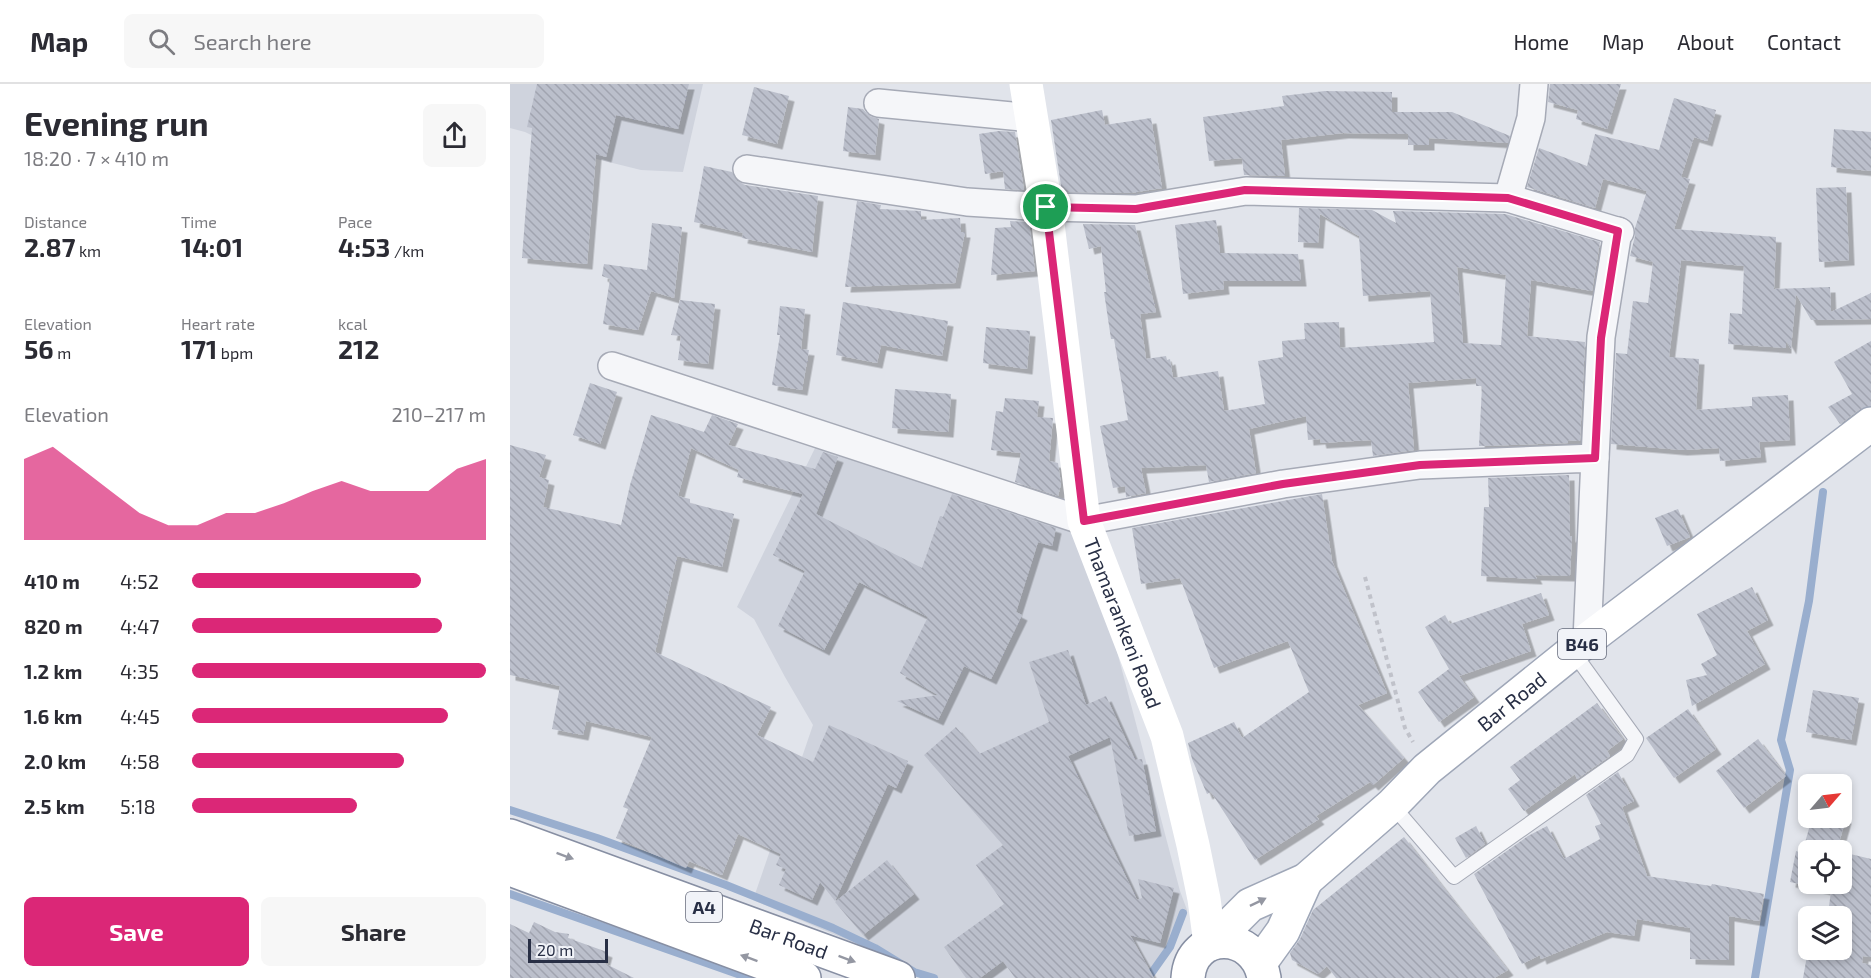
<!DOCTYPE html>
<meta charset="utf-8">
<style>
body{margin:0;font-family:"Exo 2",sans-serif;background:#f7f7f7;color:#2b2b33;height:100vh;display:flex;flex-direction:column;font-size:22px;white-space:nowrap}
*{box-sizing:border-box;margin:0}
p{font-size:20px;color:#7c7c81}
.icon{flex:none;width:33px;height:33px;fill:none;stroke:currentColor;stroke-width:2;stroke-linecap:round;stroke-linejoin:round}
.map{position:relative;flex:1;overflow:hidden}
.panel{display:flex;flex-direction:column;background:#fff;width:510px}
.panel>*{flex:none}
.needle{width:39px;rotate:62deg}
.fabs{position:absolute;left:1288px;top:690px;display:grid;gap:12px}
.fabs a{display:grid;place-items:center;width:54px;height:54px;border-radius:9px;background:#fff;box-shadow:0 3px 9px #0003;font-size:30px}
.scale{position:absolute;left:18px;bottom:15px;width:80px;box-sizing:border-box;padding-left:6px;border:3px solid #282f45;border-top:0;font-size:16px;line-height:21px;white-space:nowrap;color:#282f45;-webkit-text-stroke:4px #f1f3f8;paint-order:stroke}
.pin{position:absolute;display:grid;place-items:center;width:51px;height:51px;color:#fff;margin:-26px;border:3px solid #fff;border-radius:50%;box-shadow:0 2px 6px #0007}
.round{display:grid;place-items:center;flex:none;width:63px;height:63px;border-radius:9px;background:#f7f7f7}
.overview{display:flex;align-items:center;justify-content:space-between;height:102px;padding:0 24px}
h1{font-size:33px;font-weight:700;line-height:45px}
.figures{display:grid;grid-template-columns:repeat(3,1fr);gap:9px;height:102px;padding:6px 24px}
.figures div{display:grid;align-content:center}
.figures b{font-size:26px;font-weight:700}
.figures small{font-size:16px;font-weight:400}
.figures p{font-size:16px}
.chart{height:168px;padding:12px 24px}
.chart p{display:flex;justify-content:space-between}
.chart svg{width:100%;height:108px;margin-top:6px;fill:#db2777;opacity:.7}
.button{display:flex;gap:12px;margin-top:auto;padding:12px 24px}
.button a{flex:1;height:69px;border-radius:9px;background:#db2777;color:#fff;font-size:24px;font-weight:700;line-height:69px;text-align:center}
.button a+a{background:#f7f7f7;color:#2b2b33}
ul{padding:0 24px;list-style:none;font-size:20px}
li{display:grid;grid-template-columns:96px 72px 1fr;align-items:center;height:45px}
li i{height:15px;border-radius:8px;background:#db2777}
header{display:flex;align-items:center;gap:36px;box-sizing:border-box;height:84px;padding:0 30px;background:#fff;border-bottom:2px solid #e1e1e2}
header strong{font-size:28px}
nav{display:flex;gap:33px;margin-inline-start:auto;font-size:21px}
.search{width:420px;height:54px;background:#f7f7f7;display:flex;align-items:center;gap:15px;box-sizing:border-box;padding:0 21px;border-radius:9px;color:#7c7c81;font-size:22px}
main{display:flex;flex:1;min-height:0}
.map>svg:first-child{display:block}
</style>
<header>
<strong>Map</strong>
<div class="search"><svg class="icon" aria-label="search" viewBox="0 0 24 24"><circle cx="10" cy="10" r="6"/><path d="M15 15l6 6"/></svg>Search here</div>
<nav><a>Home</a><a>Map</a><a>About</a><a>Contact</a></nav>
</header>
<main>
<section class="panel">
<div class="overview"><div><h1>Evening run</h1><p>18:20 · 7 × 410 m</p></div><a class="round"><svg class="icon" aria-label="share" viewBox="0 0 24 24"><path d="M12 15V3M7 8l5-5 5 5M5 13v7h14v-7"/></svg></a></div>
<div class="figures">
<div><p>Distance</p><b>2.87<small> km</small></b></div>
<div><p>Time</p><b>14:01</b></div>
<div><p>Pace</p><b>4:53<small> /km</small></b></div>
</div>
<div class="figures">
<div><p>Elevation</p><b>56<small> m</small></b></div>
<div><p>Heart rate</p><b>171<small> bpm</small></b></div>
<div><p>kcal</p><b>212</b></div>
</div>
<div class="chart"><p><span>Elevation</span>210–217 m</p>
<svg viewBox="0 0 160 44" preserveAspectRatio="none"><path d="M0 44V11L10 6L20 15L30 24L40 33L50 38L60 38L70 33L80 33L90 29L100 24L110 20L120 24L130 24L140 24L150 15L160 11V44z"/></svg>
</div>
<ul>
<li><b>410 m</b>4:52<i style="width:78%"></i></li>
<li><b>820 m</b>4:47<i style="width:85%"></i></li>
<li><b>1.2 km</b>4:35<i style="width:100%"></i></li>
<li><b>1.6 km</b>4:45<i style="width:87%"></i></li>
<li><b>2.0 km</b>4:58<i style="width:72%"></i></li>
<li><b>2.5 km</b>5:18<i style="width:56%"></i></li>
</ul>
<div class="button"><a>Save</a><a>Share</a></div>
</section>
<div class="map">
<svg width="1361" height="894" viewBox="0 0 1361 894">
<defs>
<pattern id="building-back-hatch" width="6" height="6" patternUnits="userSpaceOnUse" patternTransform="scale(1.5)"><rect width="6" height="6" fill="#bbbfcb"/><path d="M-1 5l2 2M0 0l6 6M5-1l2 2" fill="none" stroke="#a1a4b0"/></pattern>
<filter id="shadow"><feDropShadow dx="5.5" dy="5.5" stdDeviation="0" flood-color="#0004"/></filter>
</defs>
<rect width="100%" height="100%" fill="#e1e4eb"/>
<g fill="#cfd3dd">
<polygon points="0,0 193,0 173,88 131,86 54,67 15,48 0,44"/>
<polygon points="309,356 573,438 670,807 677,826 663,864 641,894 412,894 402,891 363,867 243,816 303,641 275,593 244,535 227,523"/>
</g>
<g fill="none" stroke-linecap="round" stroke-linejoin="round">
<g stroke="#99aece" stroke-width="8">
<polyline points="0,726 87,754 216,801 323,844 365,864 404,888 424,894"/>
<polyline points="0,810 239,894"/>
<polyline points="638,894 660,863 673,829"/>
<polyline points="1245,894 1280,686 1271,656 1299,517 1313,408"/>
</g>
</g>
<g fill="url(#building-back-hatch)" fill-rule="evenodd" filter="url(#shadow)">
<polygon points="27,0 179,0 168,45 106,31 96,73 86,70 77,180 12,174 22,44 17,43"/>
<polygon points="1040,0 1111,0 1097,45 1066,35 1068,26 1038,18"/>
<polygon points="244,3 279,12 267,60 232,51"/>
<polygon points="815,7 882,8 882,28 942,28 1000,52 998,59 919,54 919,61 898,61 898,50 833,49 771,56 775,92 770,92 734,91 732,74 699,77 693,33 774,22 772,12"/>
<polygon points="1164,14 1206,26 1197,57 1184,53 1171,93 1180,95 1164,145 1266,153 1264,205 1320,203 1321,228 1361,209 1361,235 1301,236 1286,210 1281,265 1276,257 1276,264 1218,260 1220,229 1232,230 1234,182 1171,176 1159,273 1189,275 1186,326 1242,322 1242,313 1278,311 1280,356 1249,358 1251,373 1210,377 1209,364 1172,366 1101,360 1106,269 1117,270 1123,217 1138,219 1143,178 1120,172 1125,152 1125,144 1137,107 1093,95 1085,124 1017,103 1029,64 1077,82 1085,50 1149,66"/>
<polygon points="338,23 353,25 359,32 369,35 365,71 333,67"/>
<polygon points="592,26 595,41 641,34 652,104 620,109 552,108 541,36"/>
<polygon points="1324,45 1361,48 1361,87 1321,83"/>
<polygon points="489,47 505,48 514,106 495,105 493,87 475,90 469,50"/>
<polygon points="194,82 222,88 227,97 235,101 308,112 302,168 232,154 233,149 184,138"/>
<polygon points="1336,103 1339,176 1309,178 1306,104"/>
<polygon points="347,117 371,121 370,125 411,127 411,136 450,134 451,148 455,148 445,199 335,203"/>
<path d="M789 124 862 126 886 139 883 127 995 130 1090 158 1082 207 1021 196 1017 252 1075 258 1070 357 1058 356V359L969 362 972 302H966V294L898 299 904 366 863 372 861 356 811 359 810 355 798 356 796 332 739 345 746 389 699 398 696 381 631 384 636 409 616 413 615 402 603 404 590 342 618 336 604 255H601L594 208H596L591 162 579 165 573 140 625 141 646 228 630 230 636 275 656 272 657 276 660 275 663 294 708 287 714 327 755 320 748 277 773 273 772 257 795 255 794 239 829 238 830 264 924 258 920 207 853 212 849 152 810 130 808 159 788 158ZM947 183 996 191 991 261 953 259Z"/>
<polygon points="706,136 710,169 788,170 791,197 713,197 714,205 673,210 665,141"/>
<polygon points="500,137 519,138 525,187 481,191 485,144 501,143"/>
<polygon points="142,139 172,143 164,214 141,207 128,246 93,240 100,195 92,192 94,180 137,186"/>
<polygon points="170,216 205,220 198,280 168,276 171,252 161,251"/>
<polygon points="333,218 438,237 432,272 371,261 367,279 326,271"/>
<polygon points="270,222 295,225 291,265 299,266 292,306 262,301 270,251 267,251"/>
<polygon points="476,243 520,247 517,285 473,279"/>
<polygon points="1361,257 1361,322 1350,325 1330,340 1318,323 1342,310 1324,278"/>
<polygon points="80,299 107,308 90,360 63,351"/>
<polygon points="385,305 441,310 438,348 382,344"/>
<polygon points="495,314 529,317 527,333 543,334 539,377 548,379 551,400 548,412 505,398 511,369 481,366 486,327 493,328"/>
<polygon points="141,331 194,348 202,331 228,340 218,361 305,385 313,368 328,373 306,430 412,484 430,432 433,433 442,410 546,444 542,462 528,458 506,528 512,531 481,595 454,582 428,636 387,617 428,611 390,589 418,533 349,498 314,566 268,542 295,487 263,471 293,410 227,393 229,386 181,364 168,412 180,415 180,419 224,430 212,483 167,472 145,568 261,623 247,651 303,678 319,641 398,677 386,704 378,700 325,817 310,798 302,816 269,801 276,785 266,781 271,770 228,750 212,791 179,777 176,784 106,754 118,725 113,723 142,653 76,637 73,651 42,645 50,602 0,591 0,361 36,371 29,393 39,396 33,423 111,441 120,401"/>
<polygon points="1059,391 1060,453 1062,452 1060,492 1025,491 1027,495 971,492 974,423 979,423 978,394"/>
<polygon points="812,410 822,477 877,609 848,621 894,674 863,701 860,698 806,732 809,735 745,776 701,708 697,710 682,675 678,659 724,638 732,654 799,608 778,557 704,584 670,494 631,500 622,444"/>
<polygon points="1168,425 1180,453 1157,462 1145,434"/>
<polygon points="1242,503 1258,536 1237,547 1255,580 1182,622 1176,596 1197,591 1191,580 1207,571 1187,530"/>
<polygon points="1031,509 1039,531 1012,540 1021,567 949,592 964,613 929,638 908,608 939,585 915,543 935,531 940,540"/>
<polygon points="558,566 576,621 596,612 625,676 632,675 646,747 619,752 600,653 558,672 627,816 632,814 628,795 664,804 650,859 620,851 644,894 505,894 493,877 470,894 456,894 434,863 494,820 466,781 493,761 414,671 446,643 469,670 539,638 519,578"/>
<polygon points="1303,606 1349,614 1341,656 1296,648"/>
<polygon points="1087,619 1113,655 1097,667 1100,672 1067,695 1065,690 1014,727 998,705 1010,696 1000,683"/>
<polygon points="1178,625 1206,665 1164,694 1136,654"/>
<polygon points="1248,655 1276,692 1234,724 1206,687"/>
<polygon points="1108,688 1124,717 1112,723 1137,792 1201,802 1202,800 1254,810 1249,837 1219,832 1219,876 1180,875 1180,844 1127,835 1124,852 1097,848 1031,875 1030,871 1012,880 964,790 1018,752 1037,742 1054,775 1090,755 1085,742 1091,740 1076,711"/>
<polygon points="1302,734 1336,734 1327,766 1299,766 1299,800 1332,800 1332,768 1361,775 1361,873 1353,872 1352,879 1361,881 1361,894 1293,894 1297,872 1327,876 1329,866 1332,866 1335,832 1318,830 1321,807 1280,798 1286,767 1292,769"/>
<polygon points="966,742 975,760 956,774 945,754"/>
<polygon points="894,753 998,886 984,894 826,894 817,882 808,890 782,876 780,869 790,855 803,826"/>
<polygon points="377,776 404,810 353,851 325,818"/>
<polygon points="24,838 45,848 59,850 58,854 97,868 94,879 124,894 0,894 0,840 19,849"/>
</g>
<g fill="none" stroke-linecap="round" stroke-linejoin="round">
<defs>
<polyline id="lane" points="882,721 944,793 1117,671 1126,655 1063,568"/>
<g id="street">
<polyline points="368,19 522,34"/>
<polyline points="237,85 457,118 536,123 626,125 736,107 998,114 1110,148"/>
<polyline points="998,114 1021,34 1024,0"/>
<polyline points="102,282 574,437 773,400 910,381 1085,374 1077,556"/>
<polyline points="1085,374 1091,253 1108,147"/>
</g>
<g id="primary">
<path id="s2" d="M717 857 724 837 740 821 796 796 882 721 917 685 1077 556 1361 340"/>
<polyline points="750,879 773,847 796,796"/>
</g>
<g id="highway">
<path id="s3" d="M0 752 388 894"/>
<polyline points="0,785 294,894"/>
<path d="M678 894C681 845 746 846 754 894"/>
</g>
</defs>
<use href="#lane" stroke="#a6aab6" stroke-width="16"/>
<use href="#street" stroke="#a6aab6" stroke-width="30"/>
<use href="#primary" stroke="#9fa7b8" stroke-width="36"/>
<use href="#highway" stroke="#878fa3" stroke-width="36"/>
<polyline stroke="#c0c2ca" stroke-width="4" stroke-dasharray="4.5 4.5" stroke-linecap="butt" points="855,493 895,644 903,658"/>
<use href="#lane" stroke="#f5f6f9" stroke-width="14"/>
<use href="#street" stroke="#f5f6f9" stroke-width="27"/>
<path stroke="#fff" stroke-width="33" id="s1" d="M516 0 536 123 574 437 657 652 683 761 694 815 700 860"/>
<use href="#primary" stroke="#fff" stroke-width="33"/>
<use href="#highway" stroke="#fff" stroke-width="33"/>
</g>
<defs><path id="oneway-solid" d="M-6-.8H1V-3.2L6.5 0L1 3.2V.8H-6Z" transform="scale(1.5)"/></defs>
<g fill="#9497a2">
<use href="#oneway-solid" transform="translate(55 772) rotate(20)"/>
<use href="#oneway-solid" transform="translate(748 818) rotate(-26)"/>
<use href="#oneway-solid" transform="translate(239 874) rotate(-160)"/>
<use href="#oneway-solid" transform="translate(337 875) rotate(20)"/>
</g>
<g fill="none" stroke-linecap="round" stroke-linejoin="round">
<defs>
<polygon id="route" points="735,106 998,114 1108,147 1091,254 1085,374 910,381 773,400 574,437 536,123 626,125"/>
</defs>
<use href="#route" stroke="#fff" stroke-width="12"/>
<use href="#route" stroke="#db2777" stroke-width="8"/>
</g>
<g text-anchor="middle" dominant-baseline="central" stroke-width="4.5" stroke-linejoin="round" paint-order="stroke">
<g fill="#f1f3f8" stroke="#646a7b" stroke-width="1.5">
<rect x="1048" y="545" width="48" height="30" rx="4.5"/>
<rect x="176" y="808" width="36" height="30" rx="4.5"/>
</g>
<g font-size="18" font-weight="bold" fill="#282f45">
<text x="1072" y="560">B46</text>
<text x="194" y="823">A4</text>
</g>
<g font-size="20" fill="#282f45" stroke="#f1f3f8">
<text stroke="none"><textPath href="#s1" startOffset="550">Thamarankeni Road</textPath></text>
<text stroke="none"><textPath href="#s2" startOffset="378">Bar Road</textPath></text>
<text stroke="none"><textPath href="#s3" startOffset="297">Bar Road</textPath></text>
</g>
</g>
</svg>
<div class="fabs">
<a><svg class="needle" viewBox="-14 -14 28 28"><path d="M0-13l5 13h-10z" fill="#e53935"/><path d="M0 13l5-13h-10z" fill="#7c7c81"/></svg></a>
<a><svg class="icon" aria-label="locate" viewBox="0 0 24 24"><circle cx="12" cy="12" r="6"/><path d="M12 2v4M12 18v4M2 12h4M18 12h4"/></svg></a>
<a><svg class="icon" aria-label="layers" viewBox="0 0 24 24"><path d="M12 4l9 5-9 5-9-5zM3 14l9 5 9-5"/></svg></a>
</div>
<div class="scale">20 m</div>
<div class="pin" style="left:536px;top:123px;background:#1e9e55"><svg class="icon" aria-label="arrive" viewBox="0 0 24 24"><path d="M6 21V4h12l-3 4 3 4H6"/></svg></div>
</div>
</main>
